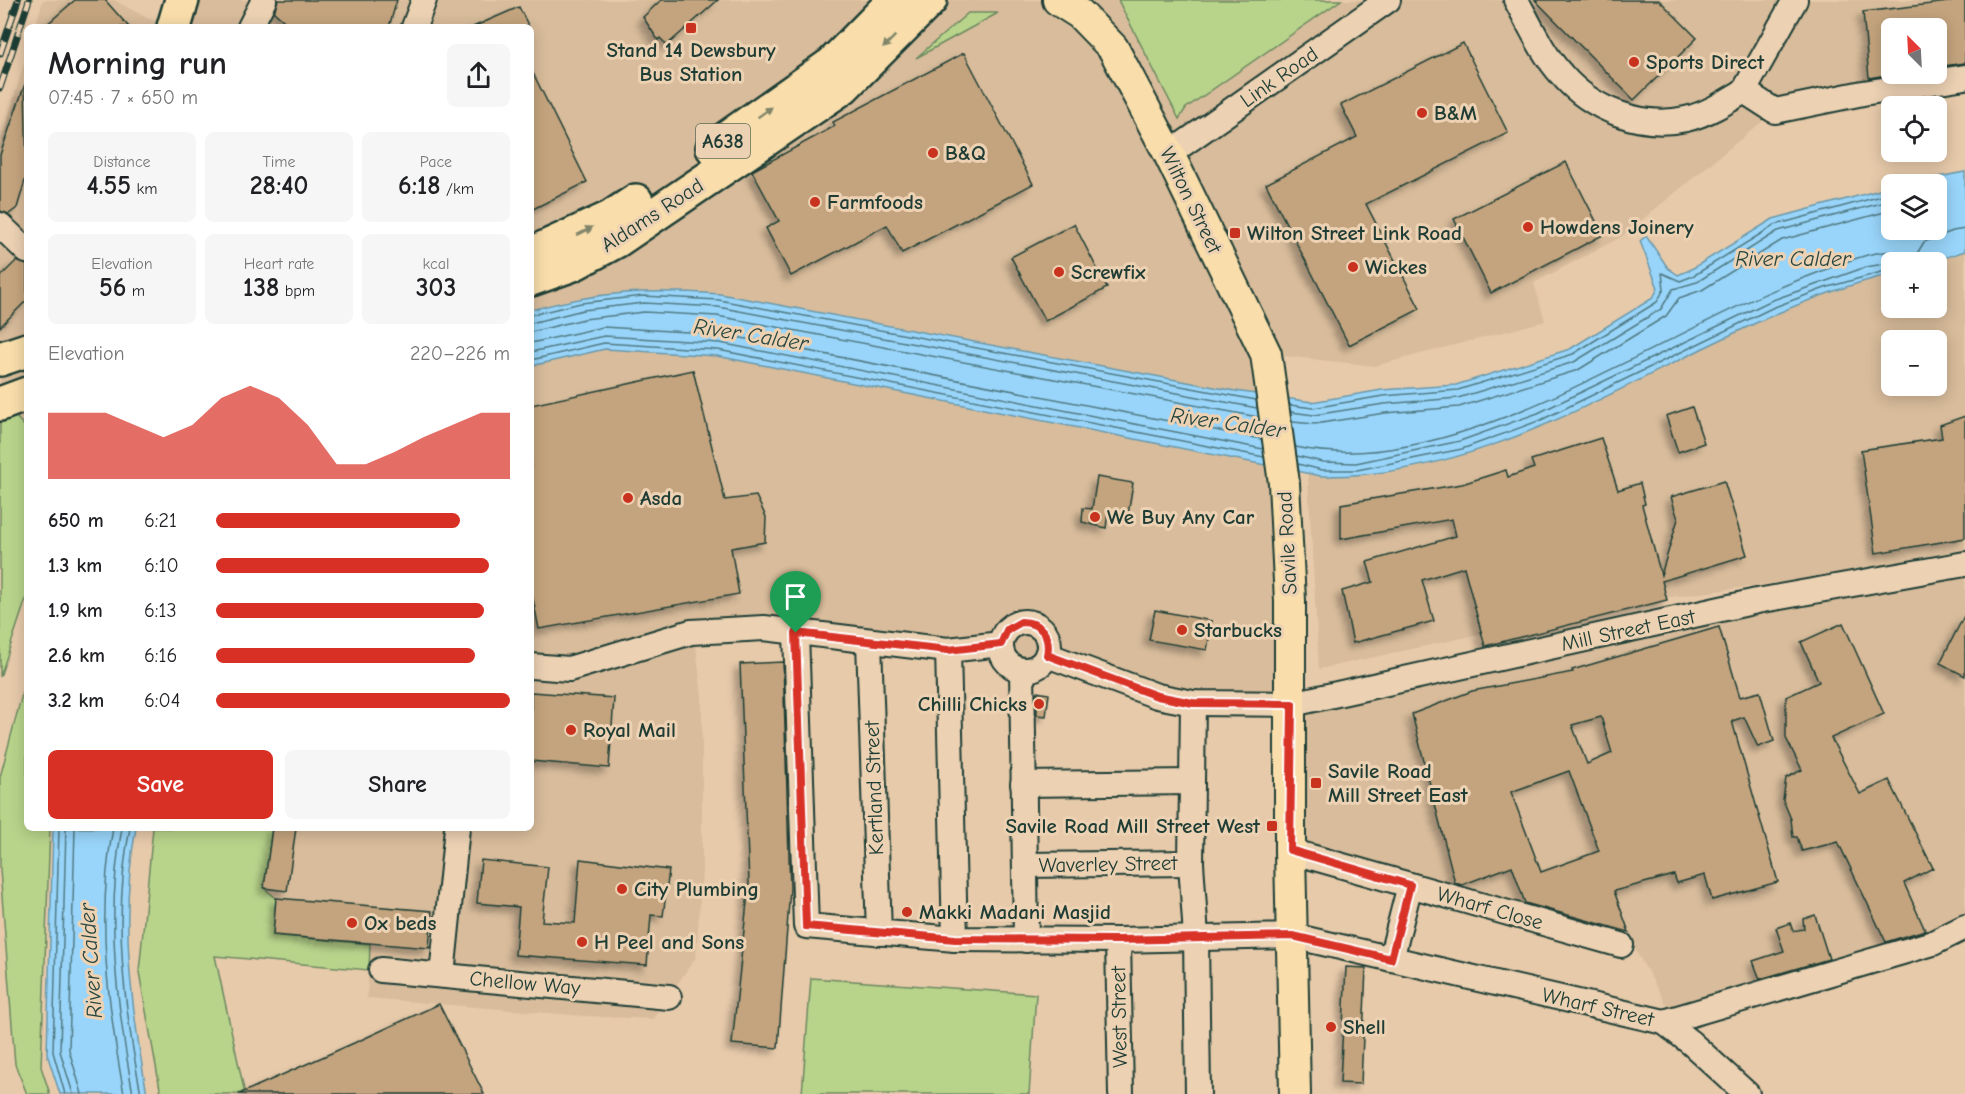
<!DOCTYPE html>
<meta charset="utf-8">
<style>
body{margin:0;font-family:"Comic Neue",sans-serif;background:#f6f6f6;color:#202124;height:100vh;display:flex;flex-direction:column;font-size:22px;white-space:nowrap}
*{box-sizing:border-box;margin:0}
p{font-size:20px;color:#757577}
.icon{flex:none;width:33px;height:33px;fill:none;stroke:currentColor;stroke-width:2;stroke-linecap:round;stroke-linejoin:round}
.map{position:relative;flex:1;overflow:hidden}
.panel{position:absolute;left:24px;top:24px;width:510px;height:807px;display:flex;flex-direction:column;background:#fff;border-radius:9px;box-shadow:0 3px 15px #0003}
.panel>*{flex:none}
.needle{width:39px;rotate:336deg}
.tools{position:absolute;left:1881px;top:18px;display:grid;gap:12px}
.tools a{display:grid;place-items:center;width:66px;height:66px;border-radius:9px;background:#fff;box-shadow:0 3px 15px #0003;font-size:30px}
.pin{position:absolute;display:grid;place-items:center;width:51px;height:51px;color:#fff;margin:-62px -26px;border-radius:50% 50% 50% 0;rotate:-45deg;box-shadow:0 0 6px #0007}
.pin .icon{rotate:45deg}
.round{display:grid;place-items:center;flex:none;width:63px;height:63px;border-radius:9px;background:#f6f6f6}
.overview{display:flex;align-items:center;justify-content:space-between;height:102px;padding:0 24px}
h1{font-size:33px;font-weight:600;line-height:45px}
.metrics{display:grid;grid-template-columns:repeat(3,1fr);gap:9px;height:102px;padding:6px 24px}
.metrics div{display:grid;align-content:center;border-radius:9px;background:#f6f6f6;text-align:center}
.metrics b{font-size:26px;font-weight:600}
.metrics small{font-size:16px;font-weight:400}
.metrics p{font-size:16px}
.chart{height:168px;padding:12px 24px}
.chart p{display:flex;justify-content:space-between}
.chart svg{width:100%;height:108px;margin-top:6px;fill:#d93025;opacity:.7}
.cta{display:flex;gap:12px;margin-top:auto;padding:12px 24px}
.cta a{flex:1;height:69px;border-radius:9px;background:#d93025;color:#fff;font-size:24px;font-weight:600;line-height:69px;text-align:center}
.cta a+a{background:#f6f6f6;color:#202124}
ul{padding:0 24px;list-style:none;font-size:20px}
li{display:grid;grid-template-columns:96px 72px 1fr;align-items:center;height:45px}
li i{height:15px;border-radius:8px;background:#d93025}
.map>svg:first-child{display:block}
</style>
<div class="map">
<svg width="1965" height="1094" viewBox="0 0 1965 1094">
<defs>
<filter id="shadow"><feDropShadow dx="-5.5" dy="5.5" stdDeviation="3" flood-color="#0004"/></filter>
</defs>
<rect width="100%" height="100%" fill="#e7caaa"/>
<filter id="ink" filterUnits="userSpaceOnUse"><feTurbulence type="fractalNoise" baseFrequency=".0167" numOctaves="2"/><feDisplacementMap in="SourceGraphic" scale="12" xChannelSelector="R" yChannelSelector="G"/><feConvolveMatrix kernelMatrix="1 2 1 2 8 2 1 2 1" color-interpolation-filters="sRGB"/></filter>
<g filter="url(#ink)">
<g fill="#d8bc9b" fill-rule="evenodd">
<polygon points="43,0 114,0 147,18 174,27 35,27"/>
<path d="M189 0H1965V77L1775 111 1621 237 1534 283 1545 321 1375 366 1266 354 1292 704 1193 703 1044 660 1028 669 1013 666 1001 651 796 633 696 646 702 696V871L696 957 653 1019 584 1016 367 998 370 944 273 935 264 888 272 828H531V27H182ZM1892 28H1936V74H1892Z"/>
<polygon points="27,53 27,429 16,417 0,423 0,145"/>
<path d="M1965 234V558L1625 603 1319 669 1306 443ZM1892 262H1936V308H1892ZM1892 340H1936V386H1892Z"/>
<polygon points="1965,568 1965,917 1937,931 1672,1014 1637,953 1629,932 1459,885 1306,848 1307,713"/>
</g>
<g fill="#b8d48b" stroke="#6c8860" stroke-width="1.5">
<polygon points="1118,0 1341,0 1186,108 1179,119"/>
<polygon points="968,13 998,13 916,58"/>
<polygon points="16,417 27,429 27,596 0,677 0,423"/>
<polygon points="27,676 27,828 50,828 41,1067 50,1094 27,1094 15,1064 0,870 0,777"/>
<polygon points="153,828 272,828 264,888 276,898 273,935 370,944 369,970 215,956 245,1094 161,1094 139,972"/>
<polygon points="811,978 1036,994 1029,1094 802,1094"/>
</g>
<g fill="#99d5fa" stroke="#6898ab" stroke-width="1.5">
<path d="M1965 172V251L1932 262H1892L1891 274C1695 322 1530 479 1321 476L717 356 605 349 531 366V310C601 291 648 289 720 294L1235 391 1312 402 1382 390 1456 385 1570 349 1653 298 1658 288 1640 241 1646 236 1668 268 1678 275 1690 270 1773 219 1891 187 1892 230H1936V184H1901Z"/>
<path d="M53 828H136C119 917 131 1006 147 1094H60L47 1054Z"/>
</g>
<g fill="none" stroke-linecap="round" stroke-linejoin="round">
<g stroke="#507a83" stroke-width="1.5">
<polyline points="531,315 581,303 643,296 719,300 1256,400"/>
<polyline points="531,323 583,310 644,303 718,307 1257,408"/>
<polyline points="531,332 584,319 644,312 717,316 1258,417"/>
<polyline points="531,343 603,327 721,334 1261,439"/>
<polyline points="531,352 604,336 720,343 1263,449"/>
<polyline points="531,360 604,343 718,350 1264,457"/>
<polyline points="1290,405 1313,408 1383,396 1458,390 1573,354 1657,302 1664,289 1662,273 1680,281 1693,276 1775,225 1892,193"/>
<polyline points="1291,412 1314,415 1384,404 1458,398 1574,362 1661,309 1673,289 1697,282 1778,231 1892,200"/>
<polyline points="1292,422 1315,424 1385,413 1459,407 1578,370 1666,316 1679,298 1702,290 1782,240 1892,210"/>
<path d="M1296 447C1454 482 1656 334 1801 279 1824 271 1869 250 1892 252 1900 253 1905 259 1912 262L1924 242 1953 231 1965 229"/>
<polyline points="1297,456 1323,462 1356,463 1460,441 1538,413 1770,301 1866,267 1896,262"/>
<polyline points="1298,464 1322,470 1357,470 1462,449 1541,420 1772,308 1825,288 1892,269"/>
<polyline points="59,828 53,1052 65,1094"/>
<polyline points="66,828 60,1051 73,1094"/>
<polyline points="75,828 69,1050 82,1094"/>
<path d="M113 828C96 917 108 1006 124 1094"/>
<path d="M122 828C105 917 117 1006 133 1094"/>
<path d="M130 828C112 917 124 1006 141 1094"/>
</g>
</g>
<g fill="#c4a47e" stroke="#1f3d34" stroke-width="1.5" fill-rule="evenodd" filter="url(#shadow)">
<polygon points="75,0 105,0 129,27 44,27"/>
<polygon points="278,0 397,0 389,27 291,27 274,12"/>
<polygon points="661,0 718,0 667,45 660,38 658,40 643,17"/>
<polygon points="1535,0 1659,0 1697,38 1634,100"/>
<polygon points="1965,0 1965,63 1936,67 1936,28 1892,28 1892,74 1869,78 1863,12"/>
<polygon points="519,7 529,27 473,27"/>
<polygon points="1463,43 1508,133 1366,204 1420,309 1349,345 1266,184 1357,137 1341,105"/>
<polygon points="964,53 1033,184 902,253 887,225 791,276 766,228 779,221 752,171 835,126 833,122"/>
<polygon points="531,69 587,182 531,210"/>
<polygon points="25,84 27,174 17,208 9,214 0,211 0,155"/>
<polygon points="1566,162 1603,235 1491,293 1454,219"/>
<polygon points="1074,224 1107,288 1045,321 1011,257"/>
<polygon points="16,261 27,265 27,300 0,327 0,277"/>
<polygon points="693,370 725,500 756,496 766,517 765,542 731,548 739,594 539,629 531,589 531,405"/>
<polygon points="1692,407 1704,443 1678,452 1666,416"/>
<polygon points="1965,416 1965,538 1876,553 1861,450 1942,438 1940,425"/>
<polygon points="1601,438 1618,490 1640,483 1645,504 1642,505 1661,575 1678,519 1671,497 1724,481 1747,555 1662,581 1667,600 1485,646 1464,567 1422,580 1434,621 1353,643 1342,591 1373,582 1367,562 1456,536 1452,519 1341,539 1341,504 1462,484 1506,470 1508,477 1534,468 1531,460"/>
<polygon points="1097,477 1133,483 1128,515 1108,512 1106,528 1082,522 1083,508 1092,509"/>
<polygon points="1155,610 1212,621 1207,650 1149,640"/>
<polygon points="1965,614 1965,676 1940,663"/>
<polygon points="1843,623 1884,714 1831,738 1860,794 1889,780 1933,868 1904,883 1925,930 1886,942 1838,842 1802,851 1797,837 1793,837 1791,819 1783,800 1786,778 1802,770 1786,738 1786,697 1819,682 1801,642"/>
<path d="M1719 627 1740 697 1760 692 1774 741 1758 747 1744 717 1732 721 1778 882 1712 900 1705 875 1677 883 1674 875 1614 891 1629 932 1525 903 1512 866 1462 885 1455 883 1412 714 1472 691 1573 672 1572 670ZM1601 717 1612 753 1587 764 1572 725ZM1569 771 1599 851 1541 872 1511 792Z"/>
<polygon points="783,662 790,889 778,1048 732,1044 749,883 740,664"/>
<polygon points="531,692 614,698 609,768 531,761"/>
<polygon points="1037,692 1049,694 1046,716 1037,715"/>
<polygon points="272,828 296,828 287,891 264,888"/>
<polygon points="580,859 669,870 663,916 651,915 647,965 515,955 519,907 477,903 481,860 548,867 542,921 575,923"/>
<polygon points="276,898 432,911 429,948 273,935"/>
<polygon points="1815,915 1829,959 1760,979 1753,961 1784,951 1776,928 1790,923 1793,931 1804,929 1803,919"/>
<polygon points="1346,967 1366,968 1361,1084 1340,1083"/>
<polygon points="439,1004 484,1094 239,1094 363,1039"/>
</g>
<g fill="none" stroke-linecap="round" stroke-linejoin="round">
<defs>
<g id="minor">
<path d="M1516 0C1530 25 1542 53 1562 75 1591 109 1641 129 1686 119 1707 114 1726 102 1744 91"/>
<polyline points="250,27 264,0"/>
<polyline points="414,27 424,0"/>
<polyline points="1744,91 1775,111 1863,93 1965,77"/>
<polyline points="1744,91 1795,0"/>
<polyline points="1169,154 1388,0"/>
<polyline points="0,225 27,251"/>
<circle cx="1025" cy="646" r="24"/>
<polyline points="796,633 806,926 955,939 1118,940 1293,936 1664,1022 1933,943 1965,927"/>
<polyline points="869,642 879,933"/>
<polyline points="948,650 955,939"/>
<polyline points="1047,655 1157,696 1193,703 1292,704 1757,601 1965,564"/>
<polyline points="531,666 569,669 691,632 764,628 948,650 1001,644"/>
<polyline points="1022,670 1026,940"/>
<polyline points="1193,703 1191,863 1196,937 1198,1094"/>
<polyline points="1023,784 1192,782"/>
<polyline points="1290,851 1621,945"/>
<polyline points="1025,865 1191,863"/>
<polyline points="1118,940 1121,1094"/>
<polyline points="1391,959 1410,885"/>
<polyline points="381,970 669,997"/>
<polyline points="442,975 457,828"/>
<polyline points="1664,1022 1691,1043 1747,1094"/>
</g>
<polyline id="major" points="1058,0 1080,14 1113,48 1169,154 1266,354 1284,483 1290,601 1290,851 1295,1094"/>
<g id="highway">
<polyline points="174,27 182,0"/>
<polyline points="713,148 832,64 895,0"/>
<polyline points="531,254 610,218 636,201"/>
<polyline points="531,279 573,264 616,241 843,87 930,0"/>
<polyline points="0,359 27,350"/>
<polyline points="0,404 27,394"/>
</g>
</defs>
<use href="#minor" stroke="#1f3d34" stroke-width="28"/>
<use href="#major" stroke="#1f3d34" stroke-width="34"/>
<use href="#highway" stroke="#1f3d34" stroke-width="38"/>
<use href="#minor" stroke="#ecd1b3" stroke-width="24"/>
<use href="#major" stroke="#f9deab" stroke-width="30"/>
<use href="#highway" stroke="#f9deab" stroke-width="33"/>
<defs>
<g id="rail">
<polyline points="0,54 18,0"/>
<polyline points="0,88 29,0"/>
</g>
</defs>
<use href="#rail" stroke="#1f3d34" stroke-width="7"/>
<use href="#rail" stroke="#ecd1b3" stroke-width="4.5" stroke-dasharray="14" stroke-linecap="butt"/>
</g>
<defs><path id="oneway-solid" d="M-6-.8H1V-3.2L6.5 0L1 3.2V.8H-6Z" transform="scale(1.5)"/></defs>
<g fill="#81856a">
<use href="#oneway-solid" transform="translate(889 42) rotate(135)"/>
<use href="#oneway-solid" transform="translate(765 112) rotate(-35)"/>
<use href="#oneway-solid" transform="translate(585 231) rotate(-27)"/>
</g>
</g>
<g fill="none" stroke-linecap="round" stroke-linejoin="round" filter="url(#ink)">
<defs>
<path id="route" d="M1021 622C1040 622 1051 635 1047 655L1157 696 1193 703 1292 704 1290 850 1410 885 1391 959 1293 936 1118 940 955 939 806 926 796 633 948 650 1001 644 1007 630Z"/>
</defs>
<use href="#route" stroke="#fff" stroke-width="12"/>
<use href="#route" stroke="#d93025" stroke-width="8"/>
</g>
<g fill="#c8321e" stroke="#ecd1b3" stroke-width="2">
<rect x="685" y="22" width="12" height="12" rx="3"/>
<circle cx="1634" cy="62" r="6"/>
<circle cx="1422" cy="113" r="6"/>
<circle cx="933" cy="153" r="6"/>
<circle cx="815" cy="202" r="6"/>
<circle cx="1528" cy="227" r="6"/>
<rect x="1229" y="227" width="12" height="12" rx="3"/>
<circle cx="1353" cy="267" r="6"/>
<circle cx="1059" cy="272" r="6"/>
<circle cx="628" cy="498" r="6"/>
<circle cx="1095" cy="517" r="6"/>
<circle cx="1182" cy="630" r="6"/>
<circle cx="1039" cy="704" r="6"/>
<circle cx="571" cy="730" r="6"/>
<rect x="1310" y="777" width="12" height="12" rx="3"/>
<rect x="1266" y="820" width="12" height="12" rx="3"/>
<circle cx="622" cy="889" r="6"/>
<circle cx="907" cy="912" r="6"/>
<circle cx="352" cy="923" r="6"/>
<circle cx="582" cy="942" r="6"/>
<circle cx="1331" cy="1027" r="6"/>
</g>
<g text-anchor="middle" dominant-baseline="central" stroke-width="6" stroke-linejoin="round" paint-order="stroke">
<rect fill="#ecd1b3" stroke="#5c695a" stroke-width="1.5" x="696" y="124" width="54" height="34" rx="4.5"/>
<g font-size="20" font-weight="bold" fill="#1f3d34">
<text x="723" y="141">A638</text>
</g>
<g font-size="21" font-weight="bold" fill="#1f3d34" stroke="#ecd1b3" text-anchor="start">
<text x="691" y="50" text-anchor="middle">Stand 14 Dewsbury<tspan x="691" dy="24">Bus Station</tspan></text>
<text x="1646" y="62">Sports Direct</text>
<text x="1434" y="113">B&amp;M</text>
<text x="945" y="153">B&amp;Q</text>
<text x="827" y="202">Farmfoods</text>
<text x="1540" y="227">Howdens Joinery</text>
<text x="1247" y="233">Wilton Street Link Road</text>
<text x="1365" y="267">Wickes</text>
<text x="1071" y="272">Screwfix</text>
<text x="640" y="498">Asda</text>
<text x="1107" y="517">We Buy Any Car</text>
<text x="1194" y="630">Starbucks</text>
<text x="1027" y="704" text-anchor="end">Chilli Chicks</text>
<text x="583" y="730">Royal Mail</text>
<text x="1328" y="771">Savile Road<tspan x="1328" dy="24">Mill Street East</tspan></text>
<text x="1260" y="826" text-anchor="end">Savile Road Mill Street West</text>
<text x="634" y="889">City Plumbing</text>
<text x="919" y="912">Makki Madani Masjid</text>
<text x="364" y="923">Ox beds</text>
<text x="594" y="942">H Peel and Sons</text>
<text x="1343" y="1027">Shell</text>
</g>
<g font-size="21" fill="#1f3d34" stroke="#ecd1b3">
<text transform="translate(1279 77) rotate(-35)">Link Road</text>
<text transform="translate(1191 200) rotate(64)">Wilton Street</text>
<text transform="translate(652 215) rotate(-33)">Aldams Road</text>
<text transform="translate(1287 543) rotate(-93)">Savile Road</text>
<text transform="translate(1628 630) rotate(-12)">Mill Street East</text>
<text transform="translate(874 788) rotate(-92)">Kertland Street</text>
<text transform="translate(1108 864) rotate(-1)">Waverley Street</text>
<text transform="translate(1490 908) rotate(16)">Wharf Close</text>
<text transform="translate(525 983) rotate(5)">Chellow Way</text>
<text transform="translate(1598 1007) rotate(13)">Wharf Street</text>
<text transform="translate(1119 1017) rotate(-91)">West Street</text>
</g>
<g font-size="22" font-style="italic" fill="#25453e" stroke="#ecd1b3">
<text x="1793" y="259">River Calder</text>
<text transform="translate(751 335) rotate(9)">River Calder</text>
<text transform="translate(1228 423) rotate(8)">River Calder</text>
<text transform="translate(91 961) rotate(-94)">River Calder</text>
</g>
</g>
</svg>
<div class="tools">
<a><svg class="needle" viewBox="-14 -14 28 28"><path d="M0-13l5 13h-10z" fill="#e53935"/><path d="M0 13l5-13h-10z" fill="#757577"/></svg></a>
<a><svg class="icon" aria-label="locate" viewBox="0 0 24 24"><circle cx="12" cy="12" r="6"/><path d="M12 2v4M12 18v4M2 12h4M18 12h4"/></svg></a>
<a><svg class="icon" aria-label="layers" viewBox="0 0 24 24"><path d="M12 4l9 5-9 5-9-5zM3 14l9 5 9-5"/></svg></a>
<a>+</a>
<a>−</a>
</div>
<div class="pin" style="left:796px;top:633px;background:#1e9e55"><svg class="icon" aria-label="arrive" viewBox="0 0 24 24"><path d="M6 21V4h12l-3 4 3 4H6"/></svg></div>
<section class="panel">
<div class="overview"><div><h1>Morning run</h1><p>07:45 · 7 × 650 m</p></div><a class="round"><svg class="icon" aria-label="share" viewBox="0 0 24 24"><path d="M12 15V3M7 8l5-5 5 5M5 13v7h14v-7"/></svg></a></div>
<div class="metrics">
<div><p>Distance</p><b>4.55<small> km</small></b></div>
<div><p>Time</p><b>28:40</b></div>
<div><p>Pace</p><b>6:18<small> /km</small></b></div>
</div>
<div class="metrics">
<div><p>Elevation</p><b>56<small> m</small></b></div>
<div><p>Heart rate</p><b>138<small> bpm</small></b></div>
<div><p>kcal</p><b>303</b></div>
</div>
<div class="chart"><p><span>Elevation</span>220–226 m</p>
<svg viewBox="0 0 160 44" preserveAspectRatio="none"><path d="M0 44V17L10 17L20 17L30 22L40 27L50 22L60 11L70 6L80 11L90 22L100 38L110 38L120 33L130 27L140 22L150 17L160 17V44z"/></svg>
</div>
<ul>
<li><b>650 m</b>6:21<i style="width:83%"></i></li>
<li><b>1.3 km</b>6:10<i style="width:93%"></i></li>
<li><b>1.9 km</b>6:13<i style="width:91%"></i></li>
<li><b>2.6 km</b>6:16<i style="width:88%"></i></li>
<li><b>3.2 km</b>6:04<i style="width:100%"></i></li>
</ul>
<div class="cta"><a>Save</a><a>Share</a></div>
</section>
</div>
